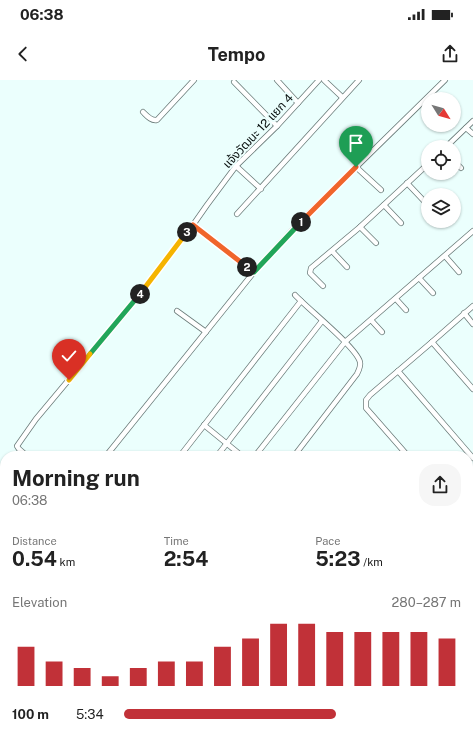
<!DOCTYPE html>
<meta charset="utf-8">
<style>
body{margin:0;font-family:"Public Sans","Noto Sans Thai",sans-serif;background:#f6f6f6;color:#222;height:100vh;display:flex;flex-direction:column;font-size:15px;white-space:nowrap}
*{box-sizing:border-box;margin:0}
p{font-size:13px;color:#767676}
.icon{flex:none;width:22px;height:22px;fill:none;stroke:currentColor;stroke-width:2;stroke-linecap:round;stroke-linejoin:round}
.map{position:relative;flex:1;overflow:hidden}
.sheet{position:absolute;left:0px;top:371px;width:473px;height:286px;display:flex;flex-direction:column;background:#fff;border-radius:16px 16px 0 0;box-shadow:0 1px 3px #0004}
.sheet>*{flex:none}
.needle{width:26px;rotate:127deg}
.buttons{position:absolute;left:421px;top:12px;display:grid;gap:8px}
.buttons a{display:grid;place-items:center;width:40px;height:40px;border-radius:50%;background:#fff;box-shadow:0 1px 3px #0004;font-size:20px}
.pin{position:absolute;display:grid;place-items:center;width:34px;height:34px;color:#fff;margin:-41px -17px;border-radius:50% 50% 50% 0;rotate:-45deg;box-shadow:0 0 4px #0007}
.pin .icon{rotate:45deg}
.km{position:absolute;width:20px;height:20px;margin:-10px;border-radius:50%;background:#222;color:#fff;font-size:11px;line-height:20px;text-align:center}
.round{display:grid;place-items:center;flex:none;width:42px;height:42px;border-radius:16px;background:#f6f6f6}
.overview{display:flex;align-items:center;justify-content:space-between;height:68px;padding:0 12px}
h1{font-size:22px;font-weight:700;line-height:30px}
.figures{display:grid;grid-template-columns:repeat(3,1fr);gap:6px;height:68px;padding:4px 12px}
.figures div{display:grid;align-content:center}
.figures b{font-size:20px;font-weight:700}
.figures small{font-size:11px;font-weight:400}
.figures p{font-size:11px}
.chart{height:112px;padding:8px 12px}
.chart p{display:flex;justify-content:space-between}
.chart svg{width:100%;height:72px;margin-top:4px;stroke:#c13138;stroke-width:6}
ul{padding:0 12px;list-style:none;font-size:13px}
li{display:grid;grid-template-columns:64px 48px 1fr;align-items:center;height:30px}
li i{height:10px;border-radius:5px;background:#c13138}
.status{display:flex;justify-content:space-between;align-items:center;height:28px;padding:0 20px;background:#fff;direction:ltr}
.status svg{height:11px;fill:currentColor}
header{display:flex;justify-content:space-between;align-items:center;height:52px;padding:0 12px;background:#fff;font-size:18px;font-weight:700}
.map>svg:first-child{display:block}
</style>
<div class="status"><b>06:38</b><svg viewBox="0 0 49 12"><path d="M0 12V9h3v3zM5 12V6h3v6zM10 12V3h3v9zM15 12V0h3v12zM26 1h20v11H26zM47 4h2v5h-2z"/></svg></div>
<header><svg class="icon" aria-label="back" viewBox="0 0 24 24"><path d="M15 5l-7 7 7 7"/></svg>Tempo<svg class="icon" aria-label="share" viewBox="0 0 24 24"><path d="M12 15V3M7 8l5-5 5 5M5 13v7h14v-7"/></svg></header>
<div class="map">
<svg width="473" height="657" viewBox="0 0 473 657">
<rect width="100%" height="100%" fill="#ebfffd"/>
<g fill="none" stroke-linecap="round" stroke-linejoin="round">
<defs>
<g id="street">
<polyline points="277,0 298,23"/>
<polyline points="324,0 342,17"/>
<polyline points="234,2 277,46"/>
<path d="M143 32C147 36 151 41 157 40L194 0"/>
<polyline points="466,48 473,54"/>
<polyline points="446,67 473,41"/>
<polyline points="454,81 461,88"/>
<polyline points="236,86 261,109"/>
<polyline points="356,87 381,110"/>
<polyline points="407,103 424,121"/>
<polyline points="384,125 401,143"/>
<polyline points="237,134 359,0"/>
<polyline points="193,145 254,192"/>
<polyline points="360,147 376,163"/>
<polyline points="332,171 347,187"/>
<polyline points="445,176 459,192"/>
<polyline points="419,198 433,213"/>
<polyline points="323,206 310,193 311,188 360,147 428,84"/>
<polyline points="396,219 406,230"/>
<polyline points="177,231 206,252"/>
<polyline points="464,233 473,244"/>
<polyline points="371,240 382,252"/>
<polyline points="432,262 473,309"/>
<polyline points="398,291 473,378"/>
<polyline points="204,345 242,376"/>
<polyline points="27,376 19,369 17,366 36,339 128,229 193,145 207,125 236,86 277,46 319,0"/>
<polyline points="106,376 254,192 296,146 445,0"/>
<polyline points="180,376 301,221"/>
<polyline points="217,376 322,241"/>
<polyline points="255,376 345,262 473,151"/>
<path d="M294 376 357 294C359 290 361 286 360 282 356 267 308 229 295 215"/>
<polyline points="408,376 366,328 366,320 370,315 432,262 473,226"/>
<polyline points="468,443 473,449"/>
<polyline points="468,456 473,451"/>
<polyline points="0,469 5,462"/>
<polyline points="468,511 473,507"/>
<polyline points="0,553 5,544"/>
<polyline points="0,591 5,595 5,598 0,606"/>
<polyline points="313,652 318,657"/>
<polyline points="21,657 24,652"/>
<polyline points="77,657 80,652"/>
<polyline points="139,657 141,652"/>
<polyline points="181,657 185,652"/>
<polyline points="319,657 323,652"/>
</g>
</defs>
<use href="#street" stroke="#6b7c7a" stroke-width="6"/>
<use href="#street" stroke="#fff" stroke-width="4.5"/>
</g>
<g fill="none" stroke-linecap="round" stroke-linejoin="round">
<defs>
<polyline id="split-1" points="301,142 356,87"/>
<polyline id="split-2" points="247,187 254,192 301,142"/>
<polyline id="split-3" points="187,152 193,145 247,187"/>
<polyline id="split-4" points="140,214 187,152"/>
<polyline id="split-5" points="90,274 140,214"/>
<polyline id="split-6" points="69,300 90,274"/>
</defs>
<use href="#split-1" stroke="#fff" stroke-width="8"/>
<use href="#split-2" stroke="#fff" stroke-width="8"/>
<use href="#split-3" stroke="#fff" stroke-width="8"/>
<use href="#split-4" stroke="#fff" stroke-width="8"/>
<use href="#split-5" stroke="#fff" stroke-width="8"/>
<use href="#split-6" stroke="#fff" stroke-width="8"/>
<use href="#split-1" stroke="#f0652b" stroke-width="5"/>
<use href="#split-2" stroke="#22a559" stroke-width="5"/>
<use href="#split-3" stroke="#f0652b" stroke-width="5"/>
<use href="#split-4" stroke="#f5b400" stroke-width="5"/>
<use href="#split-5" stroke="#22a559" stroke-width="5"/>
<use href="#split-6" stroke="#f5b400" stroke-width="5"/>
</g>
<g text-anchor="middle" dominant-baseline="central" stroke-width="4" stroke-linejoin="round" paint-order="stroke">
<g font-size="12" fill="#070e0d" stroke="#ebfffd">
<text transform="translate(258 51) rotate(-47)">แจ้งวัฒนะ 12 แยก 4</text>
</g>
</g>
</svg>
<div class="buttons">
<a><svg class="needle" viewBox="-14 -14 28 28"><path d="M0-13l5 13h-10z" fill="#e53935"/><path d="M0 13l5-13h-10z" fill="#767676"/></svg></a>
<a><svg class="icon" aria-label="locate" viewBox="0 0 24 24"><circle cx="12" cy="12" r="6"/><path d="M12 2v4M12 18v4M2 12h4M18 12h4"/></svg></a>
<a><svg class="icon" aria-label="layers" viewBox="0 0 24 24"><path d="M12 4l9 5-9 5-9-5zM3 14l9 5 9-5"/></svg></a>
</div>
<div class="pin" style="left:356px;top:87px;background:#1e9e55"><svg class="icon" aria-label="arrive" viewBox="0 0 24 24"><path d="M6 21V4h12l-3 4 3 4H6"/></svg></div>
<div class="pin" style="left:69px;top:300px;background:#d93025"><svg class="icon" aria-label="check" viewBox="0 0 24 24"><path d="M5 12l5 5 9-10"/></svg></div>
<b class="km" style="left:301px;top:142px">1</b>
<b class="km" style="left:247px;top:187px">2</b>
<b class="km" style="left:187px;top:152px">3</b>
<b class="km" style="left:140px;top:214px">4</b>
<section class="sheet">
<div class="overview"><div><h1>Morning run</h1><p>06:38</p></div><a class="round"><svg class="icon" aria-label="share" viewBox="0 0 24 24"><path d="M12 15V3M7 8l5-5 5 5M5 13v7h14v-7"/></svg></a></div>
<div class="figures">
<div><p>Distance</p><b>0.54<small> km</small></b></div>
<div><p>Time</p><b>2:54</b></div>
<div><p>Pace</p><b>5:23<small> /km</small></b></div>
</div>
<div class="chart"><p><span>Elevation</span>280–287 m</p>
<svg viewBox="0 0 160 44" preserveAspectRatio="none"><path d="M5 44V20M15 44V29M25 44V33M35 44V38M45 44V33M55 44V29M65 44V29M75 44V20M85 44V15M95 44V6M105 44V6M115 44V11M125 44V11M135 44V11M145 44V11M155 44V15"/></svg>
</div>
<ul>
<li><b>100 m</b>5:34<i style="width:63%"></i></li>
</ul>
</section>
</div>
